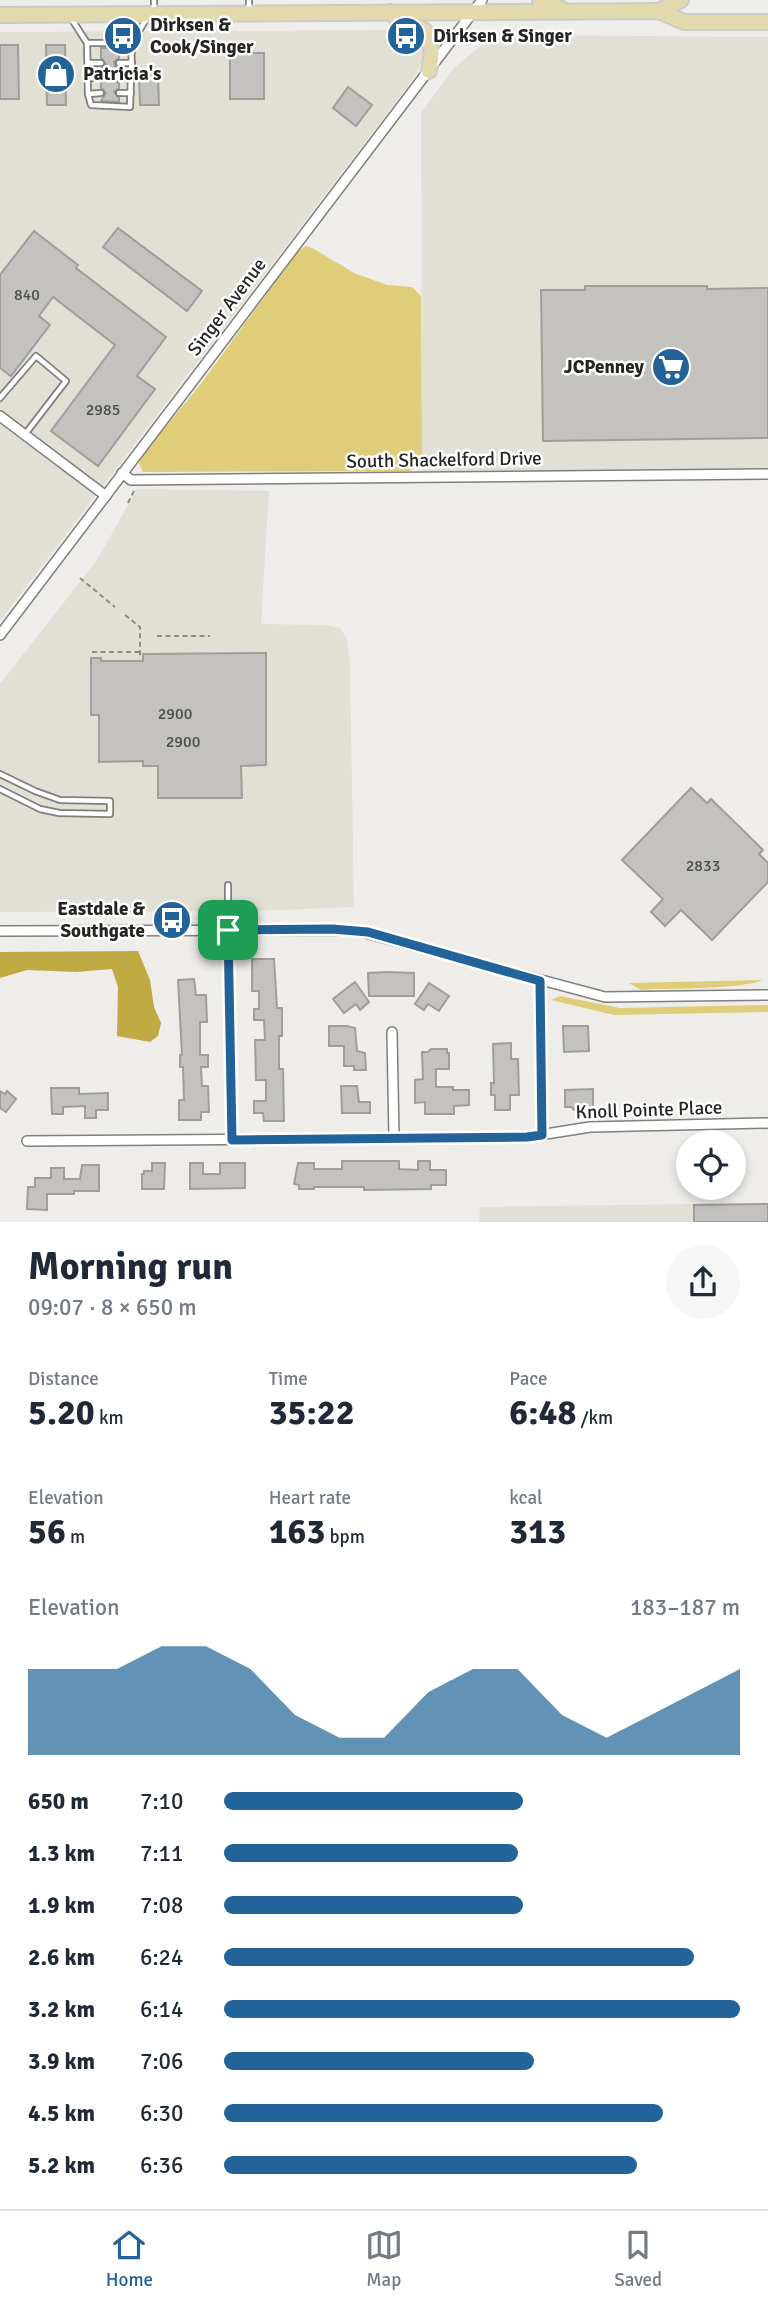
<!DOCTYPE html>
<meta charset="utf-8">
<style>
body{margin:0;font-family:Signika,sans-serif;background:#f6f6f7;color:#1f2937;height:100vh;display:flex;flex-direction:column;font-size:26px;white-space:nowrap}
*{box-sizing:border-box;margin:0}
p{font-size:23px;color:#747a83}
.icon{flex:none;width:38px;height:38px;fill:none;stroke:currentColor;stroke-width:2;stroke-linecap:round;stroke-linejoin:round}
.map{position:relative;height:1222px;overflow:hidden}
.side{display:flex;flex-direction:column;background:#fff;flex:1}
.side>*{flex:none}
.fabs{position:absolute;left:676px;top:1130px;display:grid;gap:14px}
.fabs a{display:grid;place-items:center;width:70px;height:70px;border-radius:50%;background:#fff;box-shadow:0 4px 10px #0003;font-size:35px}
.pin{position:absolute;display:grid;place-items:center;width:60px;height:60px;color:#fff;margin:-30px;border-radius:14px;box-shadow:0 4px 10px #0006}
.round{display:grid;place-items:center;flex:none;width:74px;height:74px;border-radius:37px;background:#f6f6f7}
.summary{display:flex;align-items:center;justify-content:space-between;height:119px;padding:0 28px}
h1{font-size:38px;font-weight:700;line-height:52px}
.stats{display:grid;grid-template-columns:repeat(3,1fr);gap:10px;height:119px;padding:7px 28px}
.stats div{display:grid;align-content:center}
.stats b{font-size:35px;font-weight:700}
.stats small{font-size:19px;font-weight:400}
.stats p{font-size:19px}
.chart{height:196px;padding:14px 28px}
.chart p{display:flex;justify-content:space-between}
.chart svg{width:100%;height:126px;margin-top:7px;fill:#22649a;opacity:.7}
ul{padding:0 28px;list-style:none;font-size:23px}
li{display:grid;grid-template-columns:112px 84px 1fr;align-items:center;height:52px}
li i{height:18px;border-radius:9px;background:#22649a}
.dock{display:flex;justify-content:space-around;align-items:center;height:98px;border-top:2px solid #e0e1e3;background:#fff;font-size:19px;color:#747a83}
.dock a{display:grid;justify-items:center;gap:4px}
.dock .current{color:#22649a}
.map>svg:first-child{display:block}
</style>
<div class="map">
<svg width="768" height="1222" viewBox="0 0 768 1222">
<rect width="100%" height="100%" fill="#eeede9"/>
<g fill="#e2dfd5">
<polygon points="396,30 412,30 424,37 426,57 408,86 0,621 0,32"/>
<polygon points="514,35 768,37 768,468 422,473 421,113 454,68 484,43"/>
<polygon points="137,489 269,491 261,624 325,625 340,628 347,639 350,665 354,907 252,911 0,912 0,684 97,560"/>
<polygon points="768,1203 768,1222 479,1222 480,1207"/>
</g>
<g fill="#dfcd7a">
<polygon points="306,246 314,249 354,273 387,285 412,287 421,296 422,455 419,465 409,471 143,472 139,463 144,453 200,385 298,251"/>
<path d="M762 980C749 988 675 989 654 989L641 990 629 983Z"/>
<polygon points="560,996 620,1008 768,1005 768,1012 614,1015 551,1000"/>
</g>
<polygon fill="#c0aa43" points="138,951 150,980 154,1007 161,1023 158,1036 150,1042 117,1036 118,987 112,969 76,972 27,970 0,978 0,952"/>
<g fill="#c3c2bf" stroke="#9f9e9b" stroke-width="2">
<polygon points="0,45 18,45 19,99 0,99"/>
<polygon points="46,45 65,45 66,105 47,105"/>
<polygon points="101,48 119,48 119,58 114,62 115,66 119,68 119,73 114,77 115,81 119,83 119,88 114,92 119,98 119,102 101,101 106,93 101,88 101,83 106,79 101,73 101,68 106,64 101,58"/>
<rect x="230" y="53" width="34" height="46"/>
<polygon points="139,74 158,74 159,105 140,105"/>
<polygon points="348,87 372,105 356,126 333,108"/>
<polygon points="118,228 202,291 187,311 103,247"/>
<polygon points="34,231 78,265 76,268 166,337 137,376 155,389 98,466 51,431 115,345 53,297 39,316 50,325 11,376 0,368 0,275"/>
<polygon points="585,286 707,286 707,289 768,288 768,438 543,441 541,290 585,290"/>
<polygon points="266,653 266,765 241,766 242,798 158,798 158,766 143,766 143,761 99,762 99,715 91,715 91,658 101,658 101,661 143,661 143,654"/>
<polygon points="691,788 707,803 711,799 763,850 759,854 768,863 768,882 712,940 681,910 665,926 651,912 663,899 622,860"/>
<polygon points="252,959 274,959 277,1008 282,1008 282,1036 279,1036 279,1069 283,1069 284,1121 264,1121 263,1113 254,1113 254,1101 266,1101 266,1080 256,1080 255,1040 265,1040 264,1020 254,1020 254,1009 259,1009 259,991 252,991"/>
<polygon points="388,972 414,973 414,996 369,996 368,973"/>
<polygon points="194,979 196,995 206,995 207,1022 200,1022 200,1055 208,1055 208,1067 201,1067 202,1086 208,1086 209,1112 201,1112 201,1120 179,1120 179,1100 184,1100 183,1067 180,1067 180,1055 182,1055 178,980"/>
<polygon points="355,982 369,1002 360,1010 356,1004 344,1013 333,999"/>
<polygon points="429,983 449,996 439,1011 428,1004 424,1010 415,1004"/>
<polygon points="329,1026 347,1026 355,1028 357,1051 365,1053 366,1070 354,1070 354,1066 344,1066 344,1046 329,1046"/>
<polygon points="563,1026 588,1026 589,1051 564,1052"/>
<polygon points="511,1043 511,1059 518,1059 519,1095 510,1095 510,1110 495,1110 495,1095 491,1095 491,1083 494,1083 493,1044"/>
<polygon points="431,1049 447,1049 447,1053 449,1053 449,1069 436,1069 436,1087 453,1087 453,1090 469,1090 469,1105 454,1106 454,1114 425,1114 425,1102 415,1103 415,1080 423,1079 422,1052 428,1052"/>
<polygon points="341,1086 357,1086 359,1102 370,1102 370,1113 342,1113"/>
<polygon points="51,1088 79,1088 79,1094 108,1093 108,1110 96,1110 96,1118 85,1118 85,1106 63,1107 63,1114 52,1114"/>
<polygon points="593,1089 593,1110 574,1110 571,1107 565,1107 565,1090"/>
<polygon points="0,1091 5,1094 7,1091 16,1099 6,1112 0,1108"/>
<polygon points="342,1161 399,1161 399,1169 418,1170 418,1161 430,1161 430,1170 446,1170 446,1185 431,1185 431,1189 364,1190 364,1187 314,1187 314,1189 299,1189 299,1185 294,1184 298,1163 314,1163 314,1169 342,1169"/>
<polygon points="152,1163 165,1163 164,1189 142,1189 142,1174 144,1174 144,1171 152,1171"/>
<polygon points="190,1163 203,1163 203,1174 220,1174 220,1163 245,1163 245,1188 190,1189"/>
<polygon points="82,1165 99,1165 99,1191 74,1191 74,1194 47,1194 47,1210 27,1209 28,1187 35,1187 35,1178 51,1178 51,1168 64,1168 64,1179 80,1179"/>
<polygon points="768,1204 768,1222 694,1222 694,1205"/>
</g>
<g fill="none" stroke-linecap="round" stroke-linejoin="round">
<defs>
<g id="lane">
<polyline points="154,0 154,10"/>
<polyline points="249,0 249,13"/>
<polyline points="71,18 87,43 88,94 91,105 130,107 132,43 148,16"/>
<polyline points="87,43 132,43"/>
<polyline points="88,63 101,63"/>
<polyline points="119,63 132,63"/>
<polyline points="88,78 101,78"/>
<polyline points="119,78 131,78"/>
<polyline points="119,93 131,93"/>
<polyline points="88,94 101,93"/>
<polyline points="0,398 36,356 66,381 26,433"/>
<polyline points="0,774 35,791 60,800 110,801 110,814 59,813 40,809 0,789"/>
<polyline points="228,885 228,929"/>
</g>
<g id="street">
<polyline points="0,416 106,496"/>
<polyline points="122,473 131,480 768,474"/>
<polyline points="0,635 482,0"/>
<polyline points="228,930 232,1140"/>
<polyline points="0,931 354,930 605,997 768,995"/>
<polyline points="540,980 542,1135"/>
<polyline points="392,1032 394,1137"/>
<polyline points="27,1141 527,1137 590,1127 768,1123"/>
</g>
<g id="primary">
<polyline points="540,0 562,9"/>
<polyline points="659,11 681,0"/>
<path d="M390 12 404 25C435 25 434 47 429 71"/>
<polyline points="0,15 659,11 684,22 768,22"/>
</g>
</defs>
<use href="#lane" stroke="#7f7f7c" stroke-width="8"/>
<use href="#street" stroke="#7f7f7c" stroke-width="12"/>
<use href="#primary" stroke="#cbcbca" stroke-width="18"/>
<g stroke="#8d8d8a" stroke-width="2" stroke-dasharray="5 3.5" stroke-linecap="butt">
<polyline points="128,503 135,489"/>
<polyline points="80,578 115,607"/>
<polyline points="125,615 140,627 140,659"/>
<polyline points="157,636 210,636"/>
<polyline points="92,652 140,652"/>
</g>
<use href="#lane" stroke="#fff" stroke-width="4.5"/>
<use href="#street" stroke="#fff" stroke-width="9"/>
<use href="#primary" stroke="#e2d9ad" stroke-width="14"/>
</g>
<g fill="none" stroke-linecap="round" stroke-linejoin="round">
<defs>
<polygon id="route" points="332,929 368,932 540,981 542,1135 527,1137 232,1140 228,930"/>
</defs>
<use href="#route" stroke="#fff" stroke-width="14"/>
<use href="#route" stroke="#22649a" stroke-width="9"/>
</g>
<defs>
<symbol id="bus-disc" viewBox="-11 -11 22 22"><circle r="9.5" fill="#22649a" stroke="#fff"/><path d="M-5-6H5V4H4V6H2V4H-2V6H-4V4H-5ZM-3.5-4V0h7V-4ZM-3.5 1.2v1.5H-2V1.2ZM2 1.2v1.5H3.5V1.2Z" fill="#fff"/></symbol>
<symbol id="shop-disc" viewBox="-11 -11 22 22"><circle r="9.5" fill="#22649a" stroke="#fff"/><path d="M-5-2.5h2.3a2.7 3.5 0 0 1 5.4 0H5L5.5 6h-11ZM-1.5-2.5h3a1.5 2.3 0 0 0-3 0Z" fill="#fff"/></symbol>
<symbol id="supermarket-disc" viewBox="-11 -11 22 22"><circle r="9.5" fill="#22649a" stroke="#fff"/><path d="M-6-5.5h2.5l.6 2H6L4.5 2H-2.5L-4.4-4H-6ZM-1.5 3.2a1.3 1.3 0 1 0 .1 0ZM3 3.2a1.3 1.3 0 1 0 .1 0Z" fill="#fff"/></symbol>
</defs>
<g fill-rule="evenodd">
<use href="#bus-disc" x="101" y="14" width="44" height="44"/>
<use href="#bus-disc" x="384" y="14" width="44" height="44"/>
<use href="#shop-disc" x="34" y="52" width="44" height="44"/>
<use href="#supermarket-disc" x="649" y="345" width="44" height="44"/>
<use href="#bus-disc" x="150" y="898" width="44" height="44"/>
</g>
<g text-anchor="middle" dominant-baseline="central" stroke-width="5" stroke-linejoin="round" paint-order="stroke">
<g font-size="16" fill="#4c4c4a">
<text x="27" y="295">840</text>
<text x="103" y="410">2985</text>
<text x="175" y="714">2900</text>
<text x="183" y="742">2900</text>
<text x="703" y="866">2833</text>
</g>
<g font-size="19" font-weight="bold" fill="#252523" stroke="#fff" text-anchor="start">
<text x="150" y="25">Dirksen &amp;<tspan x="150" dy="22">Cook/Singer</tspan></text>
<text x="433" y="36">Dirksen &amp; Singer</text>
<text x="83" y="74">Patricia's</text>
<text x="644" y="367" text-anchor="end">JCPenney</text>
<text x="145" y="909" text-anchor="end">Eastdale &amp;<tspan x="145" dy="22">Southgate</tspan></text>
</g>
<g font-size="19" fill="#252523" stroke="#fff">
<text transform="translate(227 307) rotate(-53)">Singer Avenue</text>
<text transform="translate(444 460) rotate(-1)">South Shackelford Drive</text>
<text transform="translate(649 1110) rotate(-2)">Knoll Pointe Place</text>
</g>
</g>
</svg>
<div class="fabs">
<a><svg class="icon" aria-label="locate" viewBox="0 0 24 24"><circle cx="12" cy="12" r="6"/><path d="M12 2v4M12 18v4M2 12h4M18 12h4"/></svg></a>
</div>
<div class="pin" style="left:228px;top:930px;background:#1e9e55"><svg class="icon" aria-label="arrive" viewBox="0 0 24 24"><path d="M6 21V4h12l-3 4 3 4H6"/></svg></div>
</div>
<section class="side">
<div class="summary"><div><h1>Morning run</h1><p>09:07 · 8 × 650 m</p></div><a class="round"><svg class="icon" aria-label="share" viewBox="0 0 24 24"><path d="M12 15V3M7 8l5-5 5 5M5 13v7h14v-7"/></svg></a></div>
<div class="stats">
<div><p>Distance</p><b>5.20<small> km</small></b></div>
<div><p>Time</p><b>35:22</b></div>
<div><p>Pace</p><b>6:48<small> /km</small></b></div>
</div>
<div class="stats">
<div><p>Elevation</p><b>56<small> m</small></b></div>
<div><p>Heart rate</p><b>163<small> bpm</small></b></div>
<div><p>kcal</p><b>313</b></div>
</div>
<div class="chart"><p><span>Elevation</span>183–187 m</p>
<svg viewBox="0 0 160 44" preserveAspectRatio="none"><path d="M0 44V14L10 14L20 14L30 6L40 6L50 14L60 30L70 38L80 38L90 22L100 14L110 14L120 30L130 38L140 30L150 22L160 14V44z"/></svg>
</div>
<ul>
<li><b>650 m</b>7:10<i style="width:58%"></i></li>
<li><b>1.3 km</b>7:11<i style="width:57%"></i></li>
<li><b>1.9 km</b>7:08<i style="width:58%"></i></li>
<li><b>2.6 km</b>6:24<i style="width:91%"></i></li>
<li><b>3.2 km</b>6:14<i style="width:100%"></i></li>
<li><b>3.9 km</b>7:06<i style="width:60%"></i></li>
<li><b>4.5 km</b>6:30<i style="width:85%"></i></li>
<li><b>5.2 km</b>6:36<i style="width:80%"></i></li>
</ul>
</section>
<nav class="dock">
<a class="current"><svg class="icon" aria-label="home" viewBox="0 0 24 24"><path d="M3 11l9-7 9 7M6 9v11h12V9"/></svg>Home</a>
<a><svg class="icon" aria-label="map" viewBox="0 0 24 24"><path d="M3 6l6-2 6 2 6-2v14l-6 2-6-2-6 2zM9 4v14M15 6v14"/></svg>Map</a>
<a><svg class="icon" aria-label="saved" viewBox="0 0 24 24"><path d="M7 4h10v16l-5-4-5 4z"/></svg>Saved</a>
</nav>
